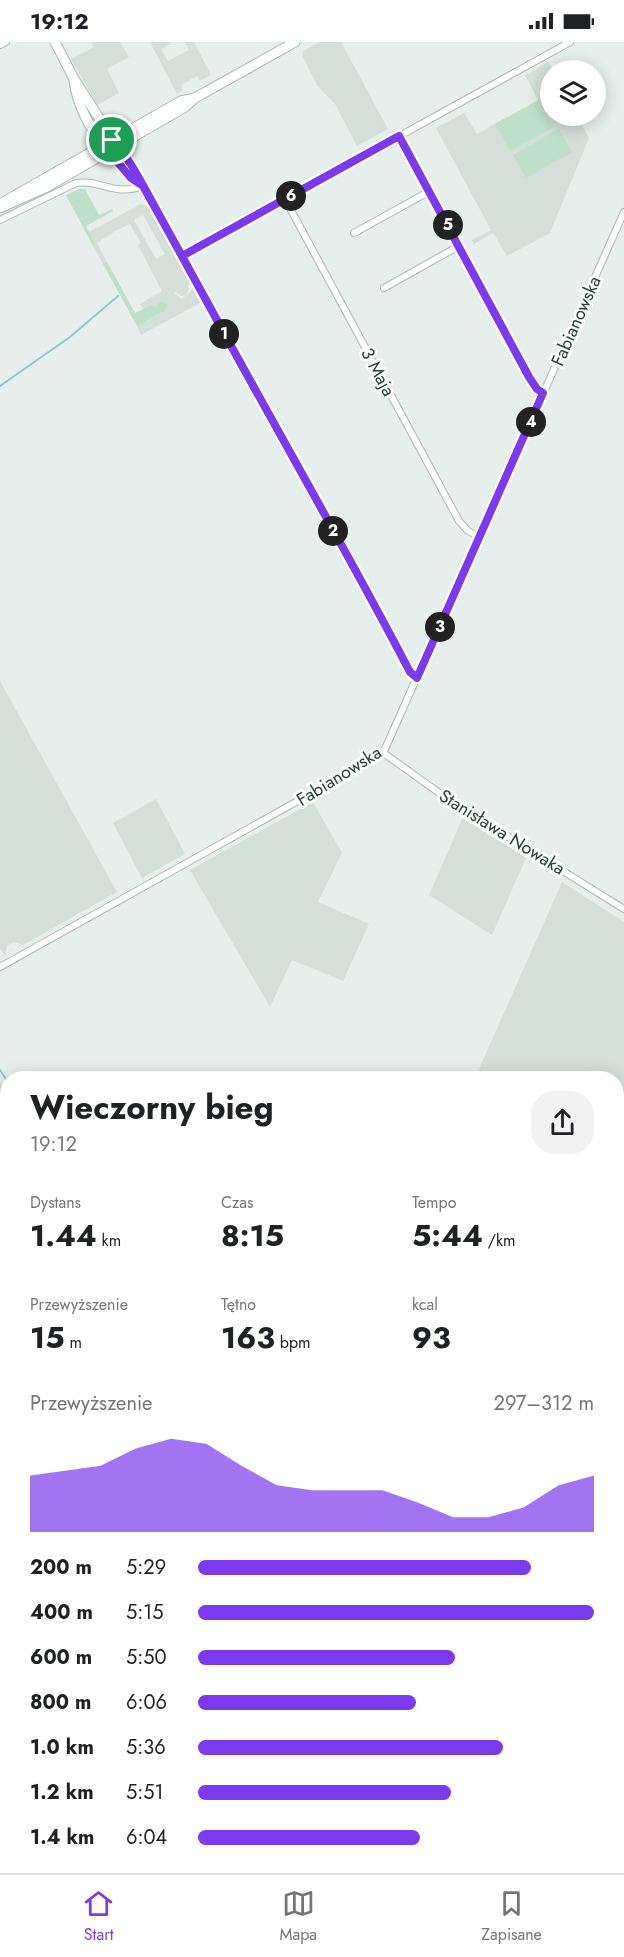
<!DOCTYPE html>
<html lang="pl">
<meta charset="utf-8">
<style>
body{margin:0;font-family:Jost,sans-serif;background:#f2f2f2;color:#202124;height:100vh;display:flex;flex-direction:column;font-size:22px;white-space:nowrap}
*{box-sizing:border-box;margin:0}
p{font-size:20px;color:#757577}
.icon{flex:none;width:33px;height:33px;fill:none;stroke:currentColor;stroke-width:2;stroke-linecap:round;stroke-linejoin:round}
.map{position:relative;flex:1;overflow:hidden}
.drawer{position:absolute;left:0px;top:1029px;width:624px;height:802px;display:flex;flex-direction:column;background:#fff;border-radius:24px 24px 0 0;box-shadow:0 3px 15px #0003}
.drawer>*{flex:none}
.buttons{position:absolute;left:540px;top:18px;display:grid;gap:12px}
.buttons a{display:grid;place-items:center;width:66px;height:66px;border-radius:50%;background:#fff;box-shadow:0 3px 15px #0003;font-size:30px}
.pin{position:absolute;display:grid;place-items:center;width:51px;height:51px;color:#fff;margin:-26px;border:3px solid #fff;border-radius:50%;box-shadow:0 2px 6px #0007}
.km{position:absolute;width:30px;height:30px;margin:-15px;border-radius:50%;background:#222;color:#fff;font-size:16px;line-height:30px;text-align:center}
.round{display:grid;place-items:center;flex:none;width:63px;height:63px;border-radius:24px;background:#f2f2f2}
.headline{display:flex;align-items:center;justify-content:space-between;height:102px;padding:0 30px}
h1{font-size:33px;font-weight:700;line-height:45px}
.stats{display:grid;grid-template-columns:repeat(3,1fr);gap:9px;height:102px;padding:6px 30px}
.stats div{display:grid;align-content:center}
.stats b{font-size:30px;font-weight:700}
.stats small{font-size:16px;font-weight:400}
.stats p{font-size:16px}
.chart{height:168px;padding:12px 30px}
.chart p{display:flex;justify-content:space-between}
.chart svg{width:100%;height:108px;margin-top:6px;fill:#7c3aed;opacity:.7}
ul{padding:0 30px;list-style:none;font-size:20px}
li{display:grid;grid-template-columns:96px 72px 1fr;align-items:center;height:45px}
li i{height:15px;border-radius:8px;background:#7c3aed}
.status{display:flex;justify-content:space-between;align-items:center;height:42px;padding:0 30px;background:#fff;direction:ltr}
.status svg{height:16px;fill:currentColor}
.menu{display:flex;justify-content:space-around;align-items:center;height:84px;border-top:2px solid #e0e0e0;background:#fff;font-size:16px;color:#757577}
.menu a{display:grid;justify-items:center;gap:3px}
.menu .on{color:#7c3aed}
.map>svg:first-child{display:block}
</style>
<div class="status"><b>19:12</b><svg viewBox="0 0 49 12"><path d="M0 12V9h3v3zM5 12V6h3v6zM10 12V3h3v9zM15 12V0h3v12zM26 1h20v11H26zM47 4h2v5h-2z"/></svg></div>
<div class="map">
<svg width="624" height="1831" viewBox="0 0 624 1831">
<rect width="100%" height="100%" fill="#e6efeb"/>
<g fill="#d4dfda" fill-rule="evenodd">
<polygon points="91,0 120,0 129,15 107,27 119,51 97,63 71,17 94,5"/>
<polygon points="150,0 174,0 161,7 168,19 189,8 185,0 194,0 211,33 200,39 197,34 181,43 183,48 177,52"/>
<polygon points="320,0 341,0 388,87 357,104 335,62 317,43 302,13 303,9"/>
<polygon points="548,20 553,28 550,28 550,74 577,74 589,96 550,191 507,214 493,191 474,202 472,198 491,188 436,86 464,71 477,92 538,58 525,33"/>
<path d="M141 162 148 165 190 242 188 243 189 248 186 253 181 254 176 250 174 251 182 257 192 248V245L200 261 141 293 137 284 164 270 159 263 154 265 152 263 143 267 140 262 162 249 138 203 141 201 130 182 117 188 97 201 107 220 103 222 93 204 95 202 89 190ZM143 173 165 212 156 217 134 178Z"/>
<polygon points="0,639 117,850 23,903 14,900 7,904 5,914 0,906"/>
<polygon points="156,757 185,812 142,836 113,781"/>
<polygon points="313,760 342,811 318,860 369,882 343,939 292,918 270,965 190,828"/>
<polygon points="463,775 526,816 492,893 429,853"/>
<polygon points="562,840 624,880 624,1225 616,1221 616,1036 475,1036"/>
<polygon points="0,1041 8,1053 7,1183 0,1188"/>
<polygon points="616,1243 624,1248 624,1589 616,1587"/>
<polygon points="7,1375 8,1375 7,1480 0,1479 0,1376"/>
<polygon points="7,1729 8,1824 263,1824 266,1831 0,1831 0,1732"/>
</g>
<g fill="#bfe0c8">
<polygon points="539,58 554,85 510,109 495,82"/>
<polygon points="559,87 572,110 526,136 513,113"/>
<polygon points="79,147 85,147 99,173 112,167 113,169 86,184 95,202 93,204 66,153"/>
<polygon points="107,220 135,271 152,263 155,265 161,259 167,262 165,269 137,284 103,222"/>
<polygon points="7,1183 7,1254 0,1241 0,1188"/>
</g>
<g fill="none" stroke-linecap="round" stroke-linejoin="round">
<g stroke="#8ec9d4" stroke-width="2">
<polyline points="0,344 70,295 118,254"/>
<polyline points="0,1028 8,1040"/>
<polyline points="440,1824 444,1831"/>
</g>
<defs>
<g id="street">
<polyline points="0,3 6,0"/>
<polyline points="399,94 529,335 537,347 543,351"/>
<polyline points="119,105 127,115 410,630 417,636"/>
<polyline points="109,110 131,136 142,143"/>
<polyline points="285,157 459,479 468,489 480,495"/>
<path d="M0 178 76 141C101 137 113 155 143 144"/>
<polyline points="354,191 430,149"/>
<polyline points="182,214 570,0"/>
<polyline points="384,246 459,204"/>
<polyline points="382,710 452,760 624,867"/>
<polyline points="0,925 373,717 385,707 624,170"/>
<polyline points="0,1255 8,1269"/>
<polyline points="0,1724 8,1721"/>
</g>
<g id="secondary">
<polyline points="55,0 74,37 115,101"/>
<path d="M74 39C77 62 91 90 107 107"/>
<polyline points="0,162 181,59 195,56"/>
<polyline points="0,166 45,146 185,65 195,56 295,0"/>
<polyline points="616,1233 624,1237"/>
<polyline points="0,1367 8,1364"/>
<polyline points="616,1728 624,1711"/>
<polyline points="571,1831 574,1824"/>
</g>
<g id="highway">
<polyline points="0,1518 8,1519"/>
<polyline points="0,1531 8,1533"/>
<polyline points="616,1640 624,1641"/>
<polyline points="616,1653 624,1655"/>
</g>
</defs>
<use href="#street" stroke="#a8b8b2" stroke-width="8"/>
<use href="#secondary" stroke="#a4bbb3" stroke-width="11"/>
<use href="#highway" stroke="#c2cac8" stroke-width="14"/>
<use href="#street" stroke="#fff" stroke-width="6"/>
<use href="#secondary" stroke="#fff" stroke-width="9"/>
<use href="#highway" stroke="#2f6f62" stroke-width="12"/>
</g>
<g fill="none" stroke-linecap="round" stroke-linejoin="round">
<defs>
<path id="route" d="M112 98C131 118 142 142 156 167 176 204 197 241 217 278 281 396 348 511 410 630L417 636 543 351 537 347 529 335 399 94 182 214 143 144 131 136 103 103 112 98"/>
</defs>
<use href="#route" stroke="#fff" stroke-width="12"/>
<use href="#route" stroke="#7c3aed" stroke-width="8"/>
</g>
<g text-anchor="middle" dominant-baseline="central" stroke-width="6" stroke-linejoin="round" paint-order="stroke">
<g font-size="18" fill="#24423a" stroke="#f7fbf9">
<text transform="translate(576 279) rotate(-66)">Fabianowska</text>
<text transform="translate(378 330) rotate(62)">3 Maja</text>
<text transform="translate(339 734) rotate(-32)">Fabianowska</text>
<text transform="translate(502 790) rotate(32)">Stanisława Nowaka</text>
</g>
</g>
</svg>
<div class="buttons">
<a><svg class="icon" aria-label="layers" viewBox="0 0 24 24"><path d="M12 4l9 5-9 5-9-5zM3 14l9 5 9-5"/></svg></a>
</div>
<div class="pin" style="left:112px;top:98px;background:#1e9e55"><svg class="icon" aria-label="arrive" viewBox="0 0 24 24"><path d="M6 21V4h12l-3 4 3 4H6"/></svg></div>
<b class="km" style="left:224px;top:292px">1</b>
<b class="km" style="left:333px;top:489px">2</b>
<b class="km" style="left:440px;top:585px">3</b>
<b class="km" style="left:531px;top:380px">4</b>
<b class="km" style="left:448px;top:183px">5</b>
<b class="km" style="left:291px;top:154px">6</b>
<section class="drawer">
<div class="headline"><div><h1>Wieczorny bieg</h1><p>19:12</p></div><a class="round"><svg class="icon" aria-label="share" viewBox="0 0 24 24"><path d="M12 15V3M7 8l5-5 5 5M5 13v7h14v-7"/></svg></a></div>
<div class="stats">
<div><p>Dystans</p><b>1.44<small> km</small></b></div>
<div><p>Czas</p><b>8:15</b></div>
<div><p>Tempo</p><b>5:44<small> /km</small></b></div>
</div>
<div class="stats">
<div><p>Przewyższenie</p><b>15<small> m</small></b></div>
<div><p>Tętno</p><b>163<small> bpm</small></b></div>
<div><p>kcal</p><b>93</b></div>
</div>
<div class="chart"><p><span>Przewyższenie</span>297–312 m</p>
<svg viewBox="0 0 160 44" preserveAspectRatio="none"><path d="M0 44V21L10 19L20 17L30 10L40 6L50 8L60 17L70 25L80 27L90 27L100 27L110 32L120 38L130 38L140 34L150 25L160 21V44z"/></svg>
</div>
<ul>
<li><b>200 m</b>5:29<i style="width:84%"></i></li>
<li><b>400 m</b>5:15<i style="width:100%"></i></li>
<li><b>600 m</b>5:50<i style="width:65%"></i></li>
<li><b>800 m</b>6:06<i style="width:55%"></i></li>
<li><b>1.0 km</b>5:36<i style="width:77%"></i></li>
<li><b>1.2 km</b>5:51<i style="width:64%"></i></li>
<li><b>1.4 km</b>6:04<i style="width:56%"></i></li>
</ul>
</section>
</div>
<nav class="menu">
<a class="on"><svg class="icon" aria-label="home" viewBox="0 0 24 24"><path d="M3 11l9-7 9 7M6 9v11h12V9"/></svg>Start</a>
<a><svg class="icon" aria-label="map" viewBox="0 0 24 24"><path d="M3 6l6-2 6 2 6-2v14l-6 2-6-2-6 2zM9 4v14M15 6v14"/></svg>Mapa</a>
<a><svg class="icon" aria-label="saved" viewBox="0 0 24 24"><path d="M7 4h10v16l-5-4-5 4z"/></svg>Zapisane</a>
</nav>
